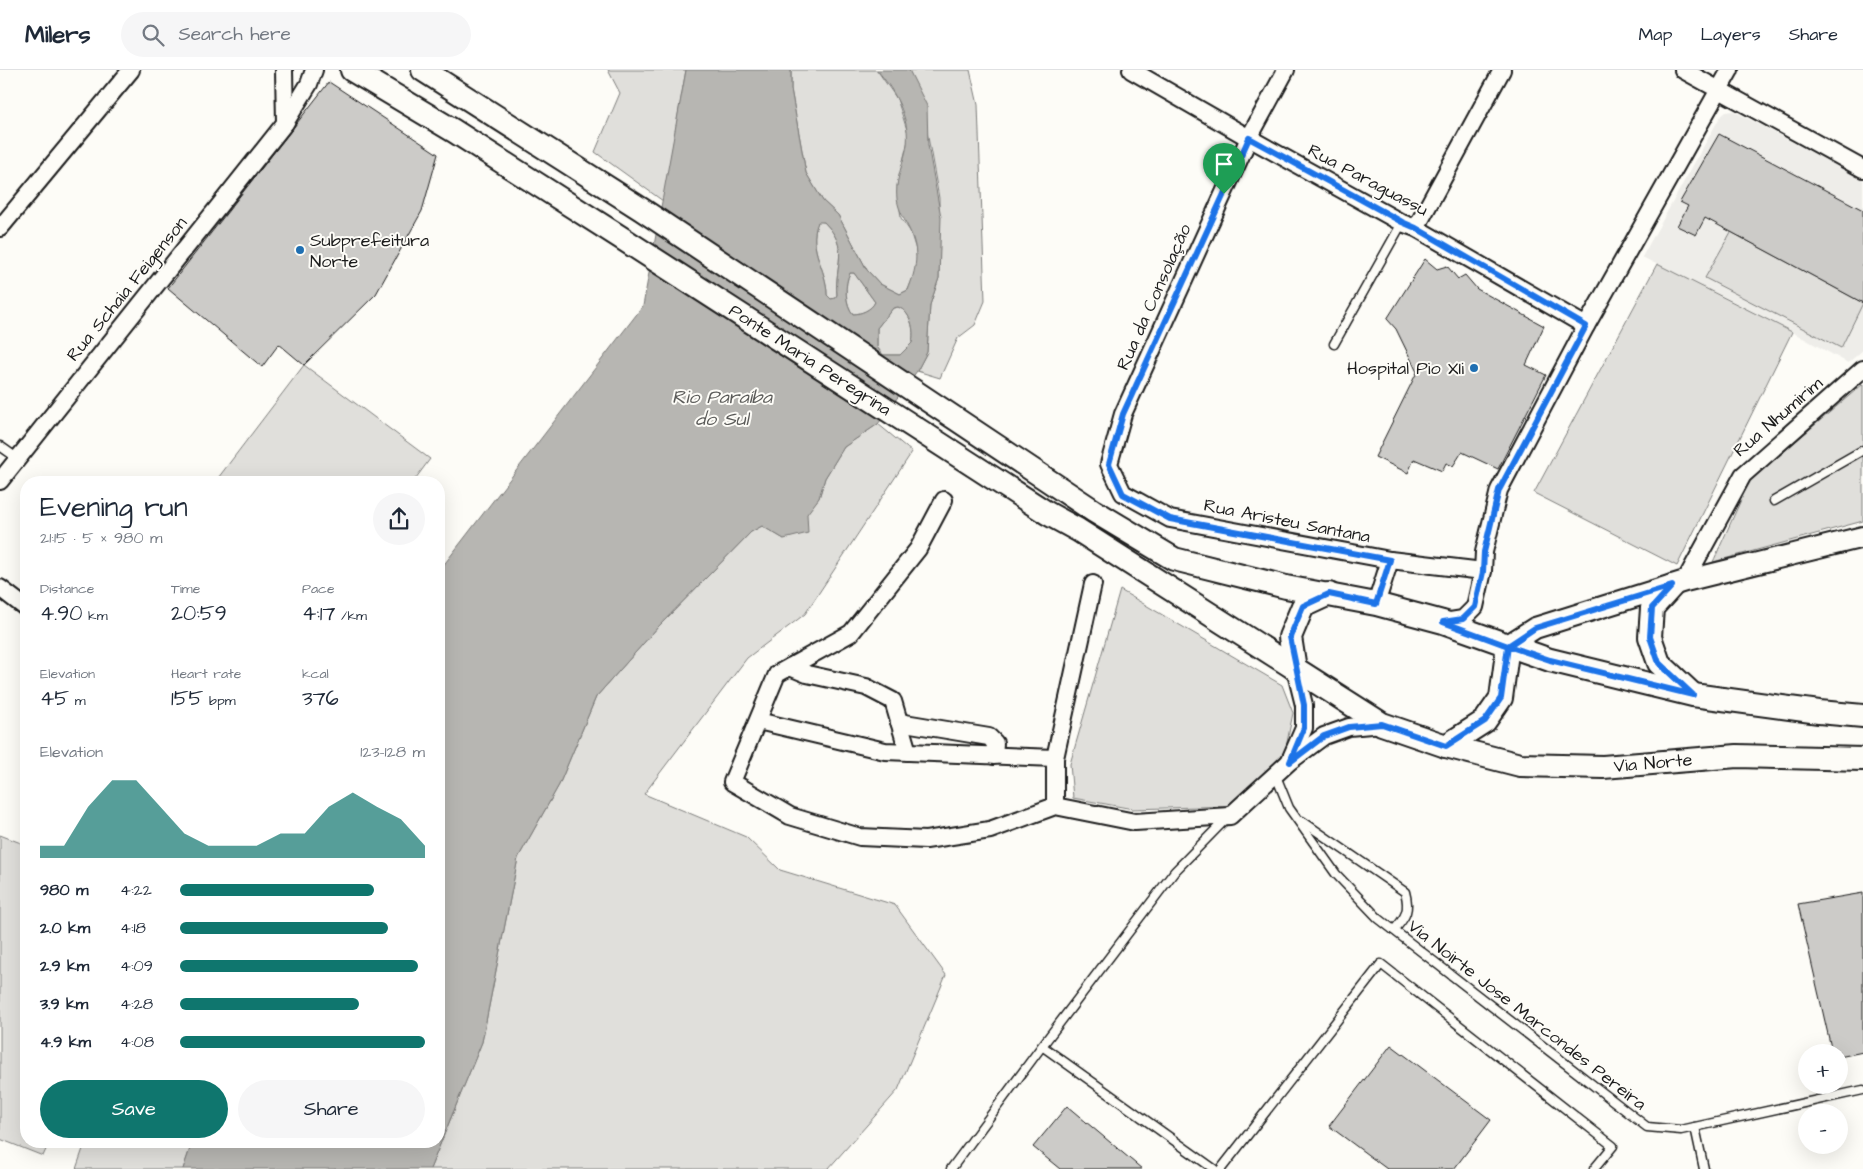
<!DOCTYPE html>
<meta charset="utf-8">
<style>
body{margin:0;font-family:"Architects Daughter",sans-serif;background:#f6f6f7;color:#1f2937;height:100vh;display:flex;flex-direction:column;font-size:19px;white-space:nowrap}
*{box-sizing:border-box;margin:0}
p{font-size:16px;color:#747a83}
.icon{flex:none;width:28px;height:28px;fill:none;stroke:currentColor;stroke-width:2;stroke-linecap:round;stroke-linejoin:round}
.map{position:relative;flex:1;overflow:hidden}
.side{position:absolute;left:20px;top:406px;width:425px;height:672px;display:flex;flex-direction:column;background:#fff;border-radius:20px;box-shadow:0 5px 20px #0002}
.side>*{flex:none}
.buttons{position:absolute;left:1798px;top:974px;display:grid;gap:10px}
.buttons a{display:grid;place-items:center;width:50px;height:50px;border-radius:50%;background:#fff;box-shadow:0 5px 20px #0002;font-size:25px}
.pin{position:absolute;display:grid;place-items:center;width:42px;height:42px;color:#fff;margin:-51px -21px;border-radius:50% 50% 50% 0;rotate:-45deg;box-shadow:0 0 5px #0007}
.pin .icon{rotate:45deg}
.round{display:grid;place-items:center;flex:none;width:52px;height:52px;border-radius:26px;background:#f6f6f7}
.summary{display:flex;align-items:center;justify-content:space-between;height:85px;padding:0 20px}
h1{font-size:28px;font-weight:600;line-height:38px}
.figures{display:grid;grid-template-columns:repeat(3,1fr);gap:8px;height:85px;padding:5px 20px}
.figures div{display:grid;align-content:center}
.figures b{font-size:21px;font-weight:600}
.figures small{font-size:14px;font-weight:400}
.figures p{font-size:14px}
.chart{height:140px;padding:10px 20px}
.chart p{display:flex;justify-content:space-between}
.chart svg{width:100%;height:90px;margin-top:5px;fill:#0f766e;opacity:.7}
.primary-button{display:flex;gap:10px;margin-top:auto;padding:10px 20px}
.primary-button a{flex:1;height:58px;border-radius:30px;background:#0f766e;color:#fff;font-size:20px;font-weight:600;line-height:58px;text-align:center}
.primary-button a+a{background:#f6f6f7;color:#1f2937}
ul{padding:0 20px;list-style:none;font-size:16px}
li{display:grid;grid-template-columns:80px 60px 1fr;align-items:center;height:38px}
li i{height:12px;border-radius:6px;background:#0f766e}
header{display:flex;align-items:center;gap:30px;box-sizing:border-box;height:70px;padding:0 25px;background:#fff;border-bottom:1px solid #e0e1e3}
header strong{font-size:24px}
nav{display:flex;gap:28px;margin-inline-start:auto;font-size:18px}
.search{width:350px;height:45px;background:#f6f6f7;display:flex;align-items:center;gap:12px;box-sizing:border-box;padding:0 18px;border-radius:28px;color:#747a83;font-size:19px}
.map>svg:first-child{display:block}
</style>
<header>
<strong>Milers</strong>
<div class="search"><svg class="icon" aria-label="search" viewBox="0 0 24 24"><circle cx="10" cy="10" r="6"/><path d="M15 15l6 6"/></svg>Search here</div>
<nav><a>Map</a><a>Layers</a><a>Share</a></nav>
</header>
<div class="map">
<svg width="1863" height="1099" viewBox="0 0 1863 1099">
<rect width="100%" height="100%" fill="#fdfcf7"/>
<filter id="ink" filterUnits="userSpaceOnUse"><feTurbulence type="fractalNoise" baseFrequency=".02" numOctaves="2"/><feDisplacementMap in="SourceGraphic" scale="10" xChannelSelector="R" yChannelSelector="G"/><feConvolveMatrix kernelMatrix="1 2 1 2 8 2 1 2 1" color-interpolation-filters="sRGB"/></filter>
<g filter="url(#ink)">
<polygon fill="#eeede9" points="1734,41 1863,110 1863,280 1848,293 1792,262 1642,187 1720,47 1726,42"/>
<g fill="#e0dfdb" stroke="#7e7e7c">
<polygon points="608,0 686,0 663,131 595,82 620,23"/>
<polygon points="791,0 877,0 897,29 909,66 897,116 901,148 910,161 916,180 917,197 908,220 900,224 880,214 867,200 838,145 823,131 806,103 791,19"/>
<polygon points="909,0 970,0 978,35 985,231 975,255 958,268 940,308 917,301 927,282 930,235 939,208 939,128 926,56"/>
<path d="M818 151 824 152C851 179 834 194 837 225L835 228 831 229 827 225C827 198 807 180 818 151Z"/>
<polygon points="1731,162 1863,233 1841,278 1705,208"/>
<polygon points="1657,194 1792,262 1677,496 1534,423"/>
<path d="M850 203H854L875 232C871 240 861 244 853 244 845 235 844 214 850 203Z"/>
<path d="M898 237C911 242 915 260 912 273L900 285H883L877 277V258L893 238Z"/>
<polygon points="304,295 430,389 413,412 215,412"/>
<polygon points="1863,314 1863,451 1713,492 1750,410"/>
<polygon points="878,354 912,382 805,544 747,588 644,724 746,767 780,800 895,835 946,905 898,1020 828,1099 430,1099 482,972 518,788 559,715 596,627 658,557 751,462 762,456 784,469 819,428 825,408 844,377"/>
<polygon points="1120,520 1282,615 1293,643 1285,682 1230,736 1133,739 1073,728 1070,694"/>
<polygon points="0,765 26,775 26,1072 49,1073 43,1086 0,1069"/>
<polygon points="85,1073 85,1072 192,1073 183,1099 76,1099"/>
</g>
<path fill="#b7b6b2" stroke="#797876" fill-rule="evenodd" d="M686 0H791V19L806 103 823 131 838 145 867 200 880 214 900 224 908 220C916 200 920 182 910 161 905 150 899 142 897 129 895 113 901 99 905 84 914 55 896 22 877 0H909L927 36 928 75 941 147 939 208 930 235 927 282 917 301 878 354 844 377 825 408 819 428 807 444 808 463 784 469 762 456 751 462 658 557 596 627 559 715 518 788 482 972 430 1099H183L192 1073 439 1072V501L643 236ZM818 152H824C851 179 834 194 837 225L835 228 831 229 827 225C827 198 807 180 818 152ZM850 203H854L875 232C871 240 861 244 853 244 845 235 844 214 850 203ZM898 237C911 242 915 260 912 273L900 285H883L877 277V258L893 238Z"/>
<g fill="#cccbc8" stroke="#1c1c1c">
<polygon points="329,12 438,84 422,141 376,224 304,295 279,274 262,297 168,218"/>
<polygon points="1719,64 1863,140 1863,233 1705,148 1696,165 1677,156 1688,136 1680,132"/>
<polygon points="1425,189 1437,199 1447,196 1458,209 1465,205 1477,219 1544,256 1526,295 1546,305 1498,399 1462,382 1453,396 1446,393 1442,401 1414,389 1408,403 1375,387 1417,302 1396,259 1387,249"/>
<polygon points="1863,823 1863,982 1839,987 1839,982 1832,982 1798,834"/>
<polygon points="1391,975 1491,1050 1454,1099 1387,1099 1329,1056"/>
<polygon points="1067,1036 1142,1099 1060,1099 1033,1077"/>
</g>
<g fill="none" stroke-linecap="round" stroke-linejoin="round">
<defs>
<g id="service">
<polyline points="1334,274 1402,153"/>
<polyline points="0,376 17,388"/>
<polyline points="1774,431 1863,380"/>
<polyline points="1276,706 1289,738 1336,804 1378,848 1647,1057 1681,1060 1863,1020"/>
<path d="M1302 751 1405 822C1410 840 1406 847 1394 860"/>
<polyline points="1042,976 1214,1099"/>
<polyline points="1695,1057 1704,1099"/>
<polyline points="951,1099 1042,976 1175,801 1228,747"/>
<polyline points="1221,1099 1381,894 1613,1076 1594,1099"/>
</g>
<g id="minor">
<polyline points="284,0 285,53"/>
<polyline points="1131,0 1249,68 1402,153 1416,158 1586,256"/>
<polyline points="1286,0 1249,68 1123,344 1109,394 1123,423 1170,449 1390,490 1483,501"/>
<polyline points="1683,0 1863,99"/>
<polyline points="0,158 131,0"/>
<polyline points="1416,158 1502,0"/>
<polyline points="0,411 285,53 309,14 314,0"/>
<polyline points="944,430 918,479 851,563 777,604 732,712 790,746 860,767 926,770 990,760 1055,736 1135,752 1230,746 1289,692 1324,666 1349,657 1382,654"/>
<polyline points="1685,511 1743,405 1863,299"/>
<polyline points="0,518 26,538"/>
<polyline points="1376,534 1390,490"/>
<polyline points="1444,552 1463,549 1475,537 1483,501 1484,482 1499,420 1586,256 1730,0"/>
<polyline points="790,597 807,604 866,617 893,631 908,682"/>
<polyline points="758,651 885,681 1055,688"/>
<polyline points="899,652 989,667 995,673 994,686"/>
<polyline points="1290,690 1304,658 1304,635 1295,599"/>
<polyline points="1055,736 1055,688 1093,514"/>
</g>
<polyline id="tertiary" points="1508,575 1535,558 1685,511 1863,467"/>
<g id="secondary">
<polyline points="352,0 454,61 620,167 1047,443 1078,460 1382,654 1446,676 1520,695 1603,697 1737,686 1863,689"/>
<polyline points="423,0 641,139 1094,441 1174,489 1286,517 1376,534 1443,552 1550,590 1693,625 1819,642 1863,646"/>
<polyline points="1672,516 1652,538 1650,567 1659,593 1692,624"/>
<polyline points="1295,599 1290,567 1303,536 1329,524"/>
<polyline points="1446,676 1485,651 1501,628 1508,575"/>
</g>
</defs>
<use href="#service" stroke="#1c1c1c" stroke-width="11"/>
<use href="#minor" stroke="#1c1c1c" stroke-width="20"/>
<use href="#tertiary" stroke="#1c1c1c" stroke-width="24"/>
<use href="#secondary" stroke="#1c1c1c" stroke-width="26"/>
<use href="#service" stroke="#fdfcf7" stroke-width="8"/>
<use href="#minor" stroke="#fdfcf7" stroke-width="16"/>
<use href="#tertiary" stroke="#fdfcf7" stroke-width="20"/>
<use href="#secondary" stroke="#fdfcf7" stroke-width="22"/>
</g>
</g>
<g fill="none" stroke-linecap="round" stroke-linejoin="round" filter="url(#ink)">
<defs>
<polyline id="route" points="1224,124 1123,344 1109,394 1123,424 1170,449 1390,490 1376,534 1329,524 1303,536 1290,567 1304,635 1304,658 1290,692 1324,666 1349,657 1382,654 1446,676 1485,651 1501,628 1508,576 1550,590 1693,625 1659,593 1650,567 1652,538 1672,516 1535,558 1508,576 1443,552 1463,549 1475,537 1483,502 1484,482 1499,420 1586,256 1416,158 1402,152 1249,68 1224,124"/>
</defs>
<use href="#route" stroke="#fff" stroke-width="10"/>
<use href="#route" stroke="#1a73e8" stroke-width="6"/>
</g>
<g fill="#1f6fb2" stroke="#fdfcf7" stroke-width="2">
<circle cx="300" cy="180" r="5"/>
<circle cx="1474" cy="298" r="5"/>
</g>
<g text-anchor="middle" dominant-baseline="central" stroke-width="4" stroke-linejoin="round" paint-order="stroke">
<g font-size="18" fill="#1c1c1c" stroke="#fdfcf7">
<text transform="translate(1368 110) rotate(28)">Rua Paraguassu</text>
<text transform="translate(127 219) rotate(-51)">Rua Schaia Feigenson</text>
<text transform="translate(1154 227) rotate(-66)">Rua da Consolação</text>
<text transform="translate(810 290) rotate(33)">Ponte Maria Peregrina</text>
<text transform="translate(1778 347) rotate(-41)">Rua Nhumirim</text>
<text transform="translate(1287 451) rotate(11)">Rua Aristeu Santana</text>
<text transform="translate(1653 693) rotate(-5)">Via Norte</text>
<text transform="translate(1527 945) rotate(38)">Via Noirte Jose Marcondes Pereira</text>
</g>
<g font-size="18" fill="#1c1c1c" stroke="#fdfcf7" text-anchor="start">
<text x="310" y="170">Subprefeitura<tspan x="310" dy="21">Norte</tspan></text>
<text x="1464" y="298" text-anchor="end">Hospital Pio XIi</text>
</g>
<g font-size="19" font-style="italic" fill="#5a5a58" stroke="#fdfcf7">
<text x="722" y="327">Rio Paraíba<tspan x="722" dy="22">do Sul</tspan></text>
</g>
</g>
</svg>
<div class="buttons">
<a>+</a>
<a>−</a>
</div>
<div class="pin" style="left:1224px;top:124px;background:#1e9e55"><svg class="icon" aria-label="arrive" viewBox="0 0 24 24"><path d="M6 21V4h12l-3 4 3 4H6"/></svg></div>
<section class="side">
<div class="summary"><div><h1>Evening run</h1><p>21:15 · 5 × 980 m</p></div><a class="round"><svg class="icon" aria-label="share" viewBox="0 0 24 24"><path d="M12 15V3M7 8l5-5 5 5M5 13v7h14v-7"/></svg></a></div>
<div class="figures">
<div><p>Distance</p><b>4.90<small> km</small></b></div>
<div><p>Time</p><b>20:59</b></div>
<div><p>Pace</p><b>4:17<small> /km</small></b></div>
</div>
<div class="figures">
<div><p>Elevation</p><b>45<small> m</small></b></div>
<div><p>Heart rate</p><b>155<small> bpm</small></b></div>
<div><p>kcal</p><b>376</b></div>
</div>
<div class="chart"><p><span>Elevation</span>123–128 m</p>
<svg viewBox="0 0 160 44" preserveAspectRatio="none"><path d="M0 44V38L10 38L20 19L30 6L40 6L50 19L60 32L70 38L80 38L90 38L100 32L110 32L120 19L130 12L140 19L150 25L160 38V44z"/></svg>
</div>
<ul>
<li><b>980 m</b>4:22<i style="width:79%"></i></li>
<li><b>2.0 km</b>4:18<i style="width:85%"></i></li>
<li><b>2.9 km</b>4:09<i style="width:97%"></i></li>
<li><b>3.9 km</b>4:28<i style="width:73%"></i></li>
<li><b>4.9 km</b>4:08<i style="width:100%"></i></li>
</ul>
<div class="primary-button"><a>Save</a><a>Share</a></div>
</section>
</div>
